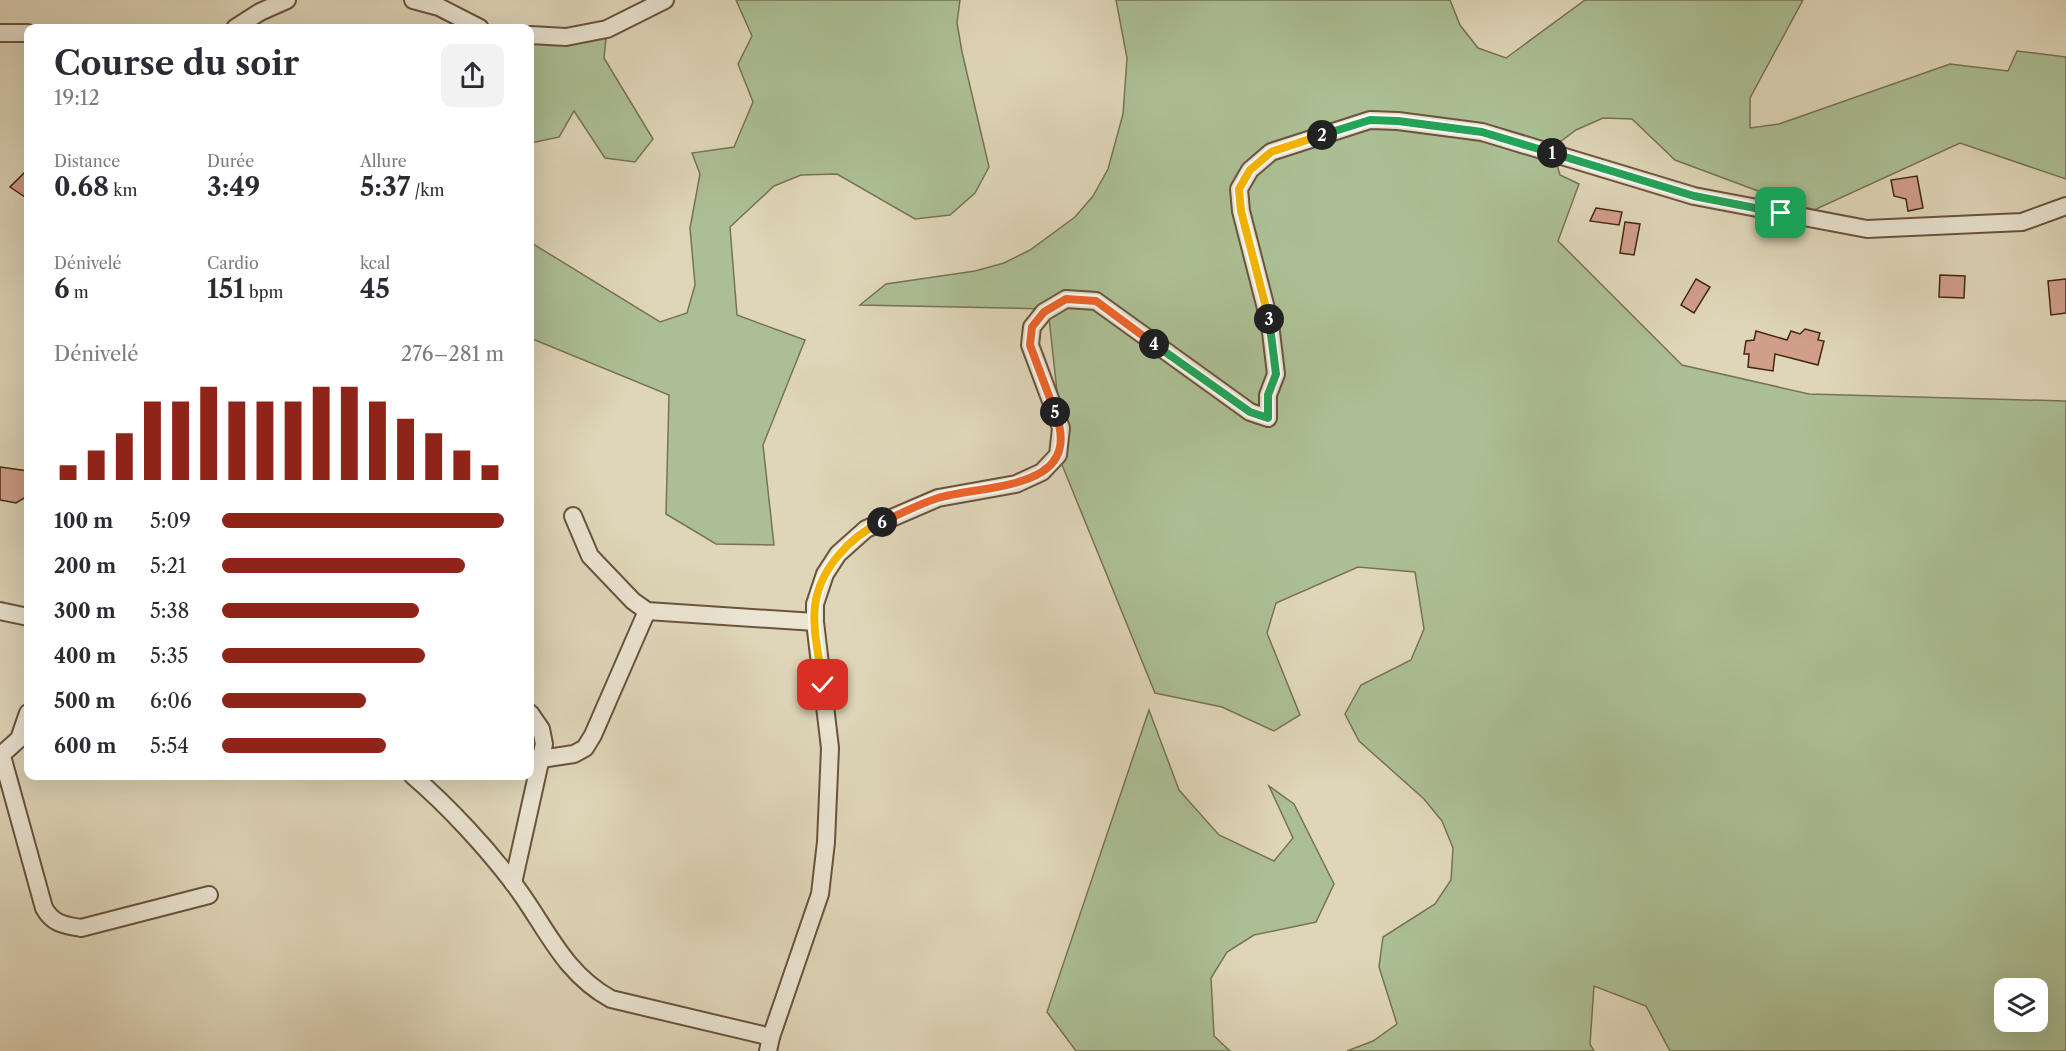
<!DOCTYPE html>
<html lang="fr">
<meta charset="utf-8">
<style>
body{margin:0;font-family:"Libre Caslon Text",serif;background:#f2f2f3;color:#2b2b33;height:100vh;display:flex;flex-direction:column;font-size:22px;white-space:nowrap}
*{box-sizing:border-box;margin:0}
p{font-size:20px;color:#7c7c81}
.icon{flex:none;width:33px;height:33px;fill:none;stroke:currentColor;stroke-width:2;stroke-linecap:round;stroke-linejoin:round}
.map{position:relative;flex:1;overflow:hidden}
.details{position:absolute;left:24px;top:24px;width:510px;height:756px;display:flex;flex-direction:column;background:#fff;border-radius:12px;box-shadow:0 6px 24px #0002}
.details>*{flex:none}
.buttons{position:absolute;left:1994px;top:978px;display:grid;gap:12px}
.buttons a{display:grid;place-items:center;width:54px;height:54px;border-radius:12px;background:#fff;box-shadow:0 6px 24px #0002;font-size:30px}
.pin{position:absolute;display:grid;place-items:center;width:51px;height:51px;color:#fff;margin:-26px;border-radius:12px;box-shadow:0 3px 9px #0006}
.km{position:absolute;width:30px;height:30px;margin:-15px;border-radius:50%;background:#222;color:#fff;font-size:16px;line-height:30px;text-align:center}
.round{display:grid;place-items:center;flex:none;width:63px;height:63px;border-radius:12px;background:#f2f2f3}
.head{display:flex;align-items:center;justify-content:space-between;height:102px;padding:0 30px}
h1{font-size:33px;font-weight:800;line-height:45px}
.stats{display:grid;grid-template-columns:repeat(3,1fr);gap:9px;height:102px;padding:6px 30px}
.stats div{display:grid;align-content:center}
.stats b{font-size:26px;font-weight:800}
.stats small{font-size:16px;font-weight:400}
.stats p{font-size:16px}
.chart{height:168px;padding:12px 30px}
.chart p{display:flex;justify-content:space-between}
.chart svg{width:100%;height:108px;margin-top:6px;stroke:#8f2418;stroke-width:6}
ul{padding:0 30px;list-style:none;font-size:20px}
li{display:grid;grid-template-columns:96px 72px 1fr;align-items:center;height:45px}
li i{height:15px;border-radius:8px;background:#8f2418}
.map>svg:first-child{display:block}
</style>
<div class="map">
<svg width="2066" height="1051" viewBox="0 0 2066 1051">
<rect width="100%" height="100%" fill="#dfd6b9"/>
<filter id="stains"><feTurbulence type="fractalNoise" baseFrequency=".00333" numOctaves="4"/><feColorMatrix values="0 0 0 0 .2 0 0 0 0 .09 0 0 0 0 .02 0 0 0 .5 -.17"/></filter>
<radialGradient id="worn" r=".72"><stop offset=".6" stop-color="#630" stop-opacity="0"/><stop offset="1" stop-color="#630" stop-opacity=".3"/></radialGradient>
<g fill="#acbf94" stroke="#787353" stroke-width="1.5" fill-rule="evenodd">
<polygon points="736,0 960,0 957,23 962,52 989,167 975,193 950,215 915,219 837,174 801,175 774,186 730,227 737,315 805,340 763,445 774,545 716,544 666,514 669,395 530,338 530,242 660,322 687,313 695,285 690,228 700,174 692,153 734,147 753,102 738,64 752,36"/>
<path d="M1116 0H1450L1460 25 1478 48 1506 58 1585 0H1803L1750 98V128L1779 124 1950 64 2008 71 2017 51 2066 57V179L1960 143 1812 211 1675 160 1632 119 1603 118 1576 130 1552 148 1560 175 1579 184 1558 241 1682 365 1809 394 2066 401V1051H1670L1646 1006 1594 986 1590 1044 1594 1051H1347L1373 1041 1397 1024 1379 967 1383 937 1435 904 1451 880 1453 848 1442 821 1424 799 1359 741 1345 714 1361 685 1411 660 1424 629 1415 572 1358 567 1276 603 1267 633 1300 715 1274 731 1222 707 1155 693 1058 455 1061 428 1048 309 860 305 886 284 975 271 1004 263 1030 250 1075 217 1093 196 1108 169 1123 114 1127 58ZM2004 988H2037V1022H2004Z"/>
<polygon points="607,29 604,58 653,139 635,162 605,158 574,111 559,137 531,143 530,141 530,35"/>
<polygon points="1149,710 1179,790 1219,835 1274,861 1293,838 1269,786 1294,804 1334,884 1316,922 1254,935 1227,952 1211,978 1214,1036 1230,1051 1076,1051 1047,1012"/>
</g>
<g fill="#d19e8a" stroke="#442712" stroke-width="1.5">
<polygon points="28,169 28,199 10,187"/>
<polygon points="1917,176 1923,208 1908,211 1906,199 1894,196 1891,180"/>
<polygon points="1596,208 1622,212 1619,225 1590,221"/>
<polygon points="1625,222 1640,224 1634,255 1620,253"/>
<polygon points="1940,275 1965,276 1964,298 1939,297"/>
<polygon points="1696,279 1710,287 1694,313 1681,305"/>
<polygon points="2066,279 2066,313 2051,315 2048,281"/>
<polygon points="1805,329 1820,333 1818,340 1824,341 1818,365 1775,354 1773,371 1748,367 1749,354 1744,354 1746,341 1754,340 1756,331 1787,340 1791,331 1800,334"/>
<polygon points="0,467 28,471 26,497 16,503 0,500"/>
</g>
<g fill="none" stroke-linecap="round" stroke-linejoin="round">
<defs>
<g id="minor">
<polyline points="413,0 439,7 480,28"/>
<polyline points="235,28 260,12 287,0"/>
<polyline points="0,33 28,33"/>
<polyline points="530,35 566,37 607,29 665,0"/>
<polyline points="573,516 590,556 633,601 647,611 815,622"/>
<polyline points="0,611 28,617"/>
<polyline points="0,756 19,739 28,713"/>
<path d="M2 756 44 908C53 924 64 925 81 928L209 895"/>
<polyline points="541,759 574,754 585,748 593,735 647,611"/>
<path d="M413 776C448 806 486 847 514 884 546 926 562 972 611 999L771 1037"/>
<polyline points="513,883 544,744 541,729 530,713"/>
<polyline points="768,1051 771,1037 820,894 826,842 830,748 815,622 815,604 825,574 838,554 866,529 938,498 1016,484 1042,472 1058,455 1061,428 1030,345 1032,327 1044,312 1066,299 1096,301 1250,412 1268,418 1268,395 1276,374 1270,324 1241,211 1239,189 1250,170 1271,152 1370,120 1398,121 1482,132 1694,196 1867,229 2022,222 2066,206"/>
</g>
</defs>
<use href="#minor" stroke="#6b533c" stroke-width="20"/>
<use href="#minor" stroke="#eae4d2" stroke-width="16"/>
</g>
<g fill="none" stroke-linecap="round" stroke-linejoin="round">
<defs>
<polyline id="split-1" points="1552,153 1694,196 1781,213"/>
<polyline id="split-2" points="1322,135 1370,120 1398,121 1482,132 1552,153"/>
<polyline id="split-3" points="1269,319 1241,211 1239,189 1250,170 1271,152 1322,135"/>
<polyline id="split-4" points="1154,344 1250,412 1268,418 1268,395 1276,374 1269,319"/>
<polyline id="split-5" points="1055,412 1030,345 1032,327 1044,312 1066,299 1096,301 1154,344"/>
<path id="split-6" d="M882 522C900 514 919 504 938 498 984 484 1086 492 1055 412"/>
<path id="split-7" d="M823 685C820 660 812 631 815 606 819 570 850 536 882 522"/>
</defs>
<use href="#split-1" stroke="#fff" stroke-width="12"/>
<use href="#split-2" stroke="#fff" stroke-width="12"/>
<use href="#split-3" stroke="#fff" stroke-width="12"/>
<use href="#split-4" stroke="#fff" stroke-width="12"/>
<use href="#split-5" stroke="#fff" stroke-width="12"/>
<use href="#split-6" stroke="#fff" stroke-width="12"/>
<use href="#split-7" stroke="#fff" stroke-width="12"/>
<use href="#split-1" stroke="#22a559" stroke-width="8"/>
<use href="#split-2" stroke="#22a559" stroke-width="8"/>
<use href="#split-3" stroke="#f5b400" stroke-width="8"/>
<use href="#split-4" stroke="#22a559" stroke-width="8"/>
<use href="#split-5" stroke="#f0652b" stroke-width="8"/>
<use href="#split-6" stroke="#f0652b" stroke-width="8"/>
<use href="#split-7" stroke="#f5b400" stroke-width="8"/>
</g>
<rect width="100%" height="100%" filter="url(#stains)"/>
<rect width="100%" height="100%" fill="url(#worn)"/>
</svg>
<div class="buttons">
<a><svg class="icon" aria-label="layers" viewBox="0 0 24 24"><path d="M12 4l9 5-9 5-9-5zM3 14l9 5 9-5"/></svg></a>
</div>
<div class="pin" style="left:1781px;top:213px;background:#1e9e55"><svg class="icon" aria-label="arrive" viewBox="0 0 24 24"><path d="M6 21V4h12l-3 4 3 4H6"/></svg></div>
<div class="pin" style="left:823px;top:685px;background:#d93025"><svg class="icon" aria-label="check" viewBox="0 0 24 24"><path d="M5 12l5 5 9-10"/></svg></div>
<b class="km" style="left:1552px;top:153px">1</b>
<b class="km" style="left:1322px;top:135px">2</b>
<b class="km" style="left:1269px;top:319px">3</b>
<b class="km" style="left:1154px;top:344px">4</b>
<b class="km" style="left:1055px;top:412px">5</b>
<b class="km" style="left:882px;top:522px">6</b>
<section class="details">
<div class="head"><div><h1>Course du soir</h1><p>19:12</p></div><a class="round"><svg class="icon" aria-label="share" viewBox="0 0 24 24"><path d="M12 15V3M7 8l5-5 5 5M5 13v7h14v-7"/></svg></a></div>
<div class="stats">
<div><p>Distance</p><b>0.68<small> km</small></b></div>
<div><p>Durée</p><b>3:49</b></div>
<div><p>Allure</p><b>5:37<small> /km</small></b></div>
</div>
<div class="stats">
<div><p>Dénivelé</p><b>6<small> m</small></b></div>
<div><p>Cardio</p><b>151<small> bpm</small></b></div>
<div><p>kcal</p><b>45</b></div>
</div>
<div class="chart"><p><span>Dénivelé</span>276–281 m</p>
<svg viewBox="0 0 160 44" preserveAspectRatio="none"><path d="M5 44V38M15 44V32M25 44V25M35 44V12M45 44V12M55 44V6M65 44V12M75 44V12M85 44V12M95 44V6M105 44V6M115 44V12M125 44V19M135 44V25M145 44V32M155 44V38"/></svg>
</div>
<ul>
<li><b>100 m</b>5:09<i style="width:100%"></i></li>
<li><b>200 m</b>5:21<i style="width:86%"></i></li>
<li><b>300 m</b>5:38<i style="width:70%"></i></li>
<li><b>400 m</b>5:35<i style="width:72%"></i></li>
<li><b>500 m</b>6:06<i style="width:51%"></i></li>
<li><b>600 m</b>5:54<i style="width:58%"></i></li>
</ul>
</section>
</div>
